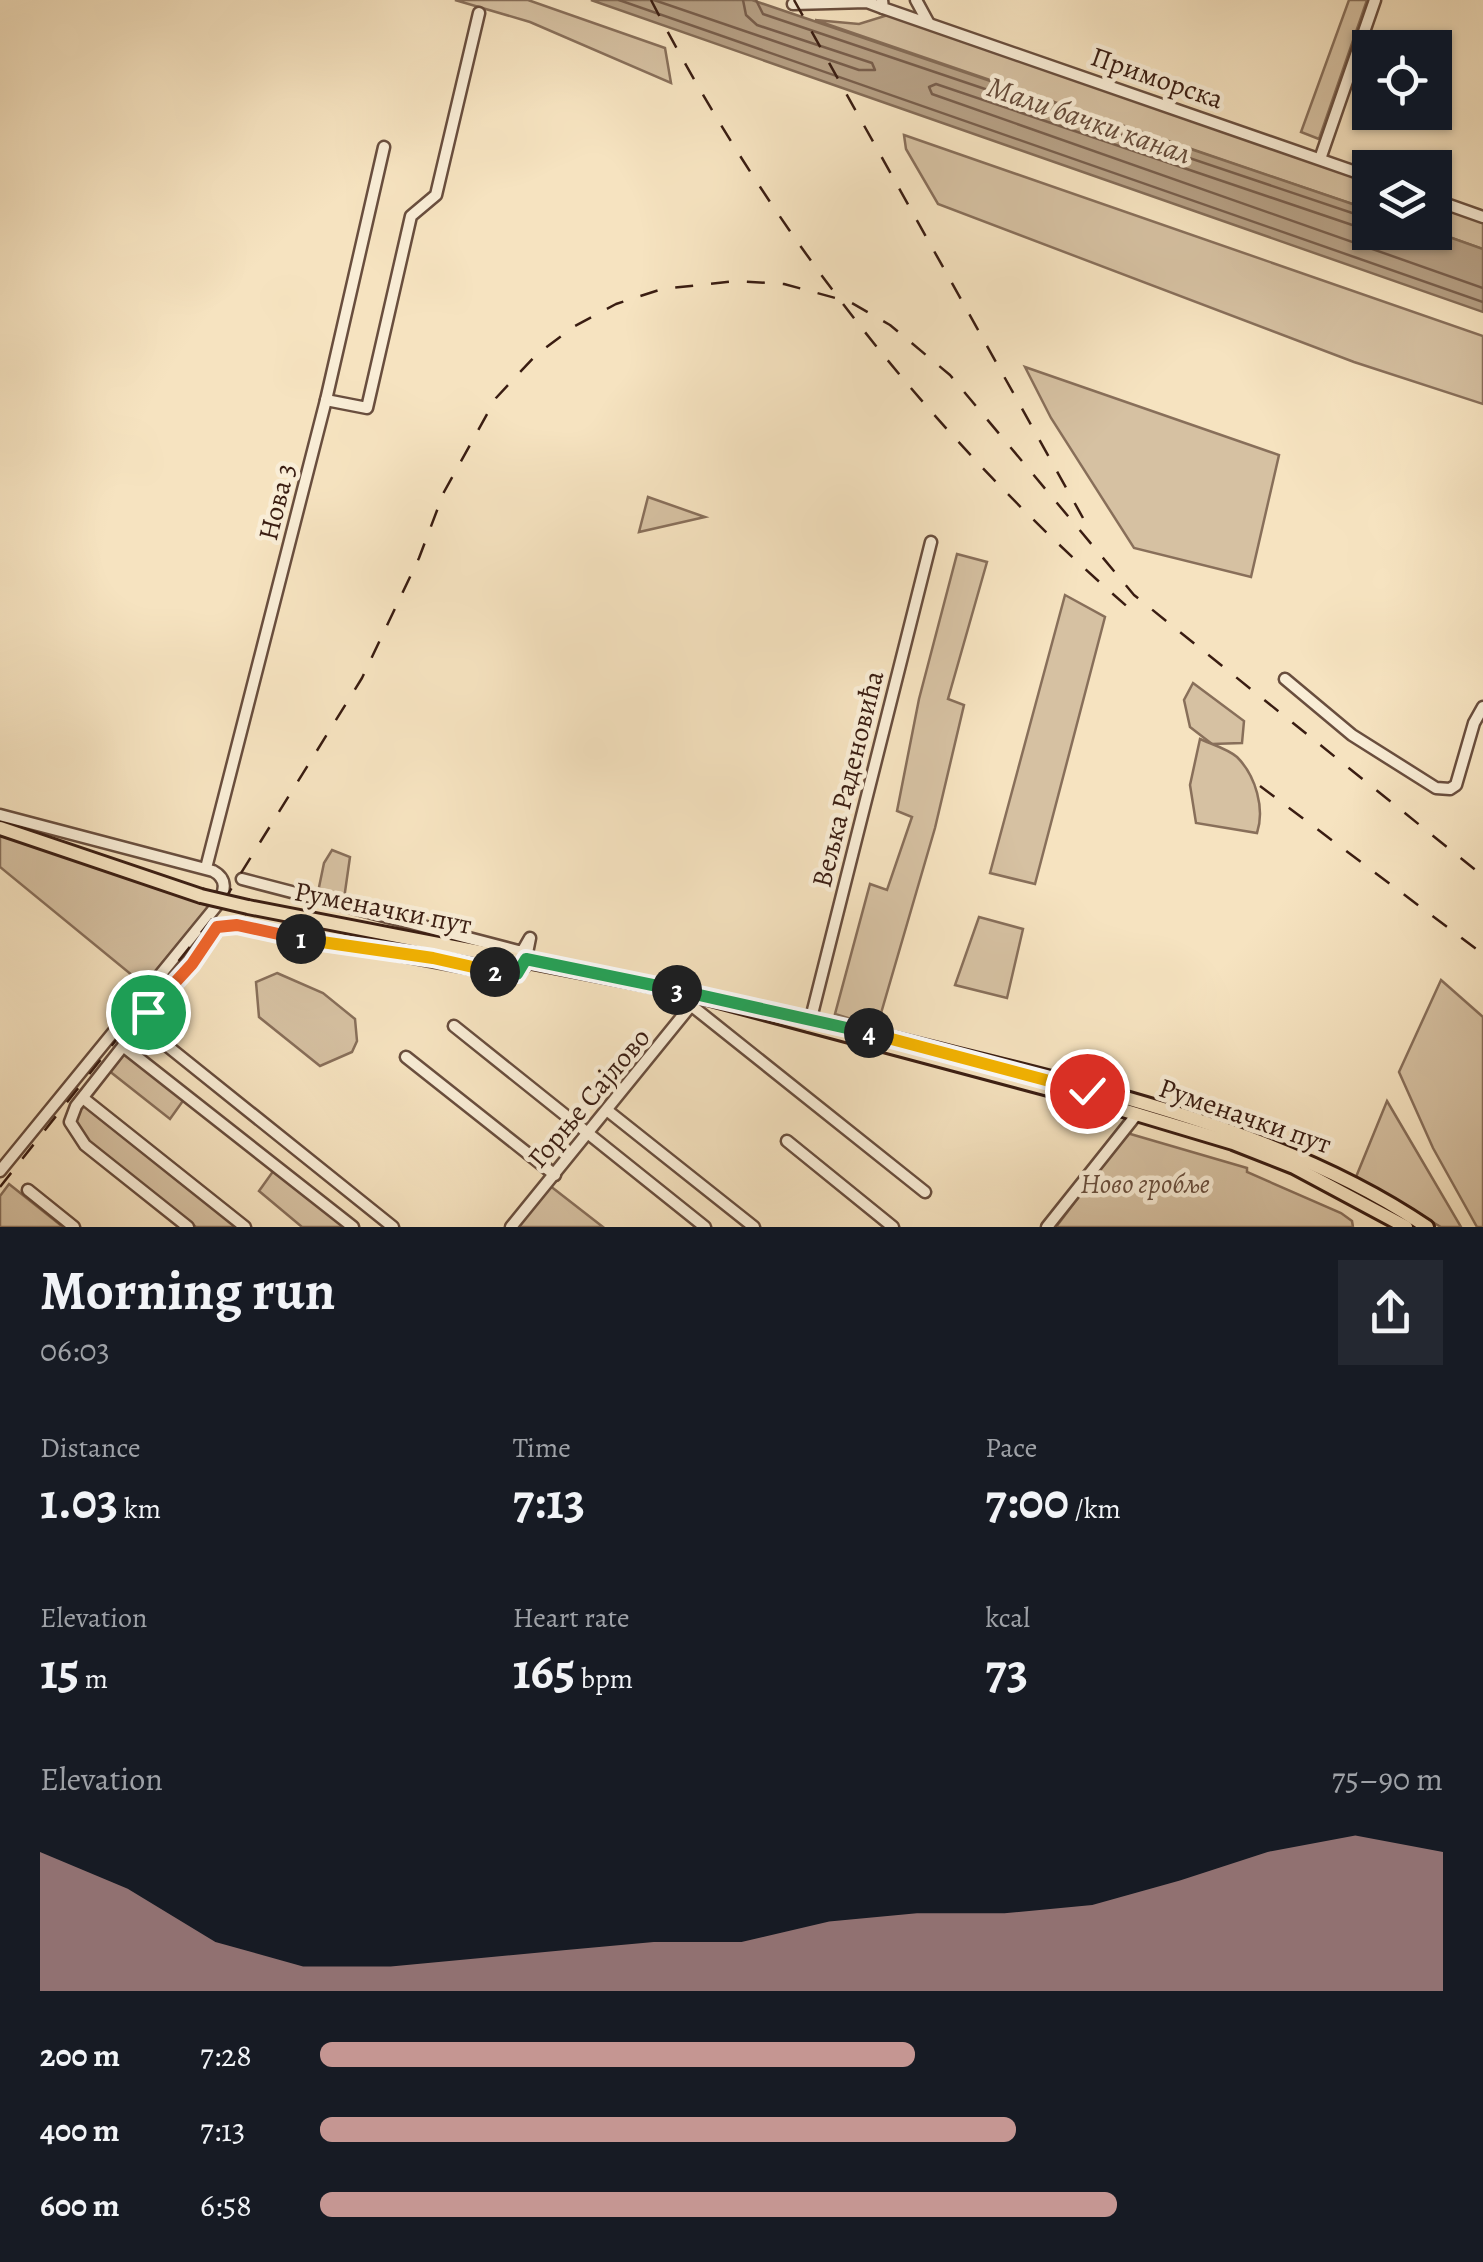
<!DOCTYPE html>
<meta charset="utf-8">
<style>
body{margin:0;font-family:Alegreya,serif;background:#242831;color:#f1f3f6;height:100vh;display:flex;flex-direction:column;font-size:38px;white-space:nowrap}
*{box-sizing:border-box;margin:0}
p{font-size:32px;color:#9ea1a6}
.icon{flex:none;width:55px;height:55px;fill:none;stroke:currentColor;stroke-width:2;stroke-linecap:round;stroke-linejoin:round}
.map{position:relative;height:1227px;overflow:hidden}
.drawer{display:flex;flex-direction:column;background:#171b24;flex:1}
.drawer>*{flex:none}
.tools{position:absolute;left:1352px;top:30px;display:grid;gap:20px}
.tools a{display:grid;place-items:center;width:100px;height:100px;border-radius:0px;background:#171b24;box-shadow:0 2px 8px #0004;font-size:50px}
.pin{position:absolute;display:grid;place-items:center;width:85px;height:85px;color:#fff;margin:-42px;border:5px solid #fff;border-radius:50%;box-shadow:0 2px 10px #0007}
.km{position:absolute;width:50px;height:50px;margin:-25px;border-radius:50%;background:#222;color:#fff;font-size:28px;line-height:50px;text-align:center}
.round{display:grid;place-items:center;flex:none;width:105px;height:105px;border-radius:0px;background:#242831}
.headline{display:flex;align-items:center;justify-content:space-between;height:170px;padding:0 40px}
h1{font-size:55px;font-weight:700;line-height:75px}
.stats{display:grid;grid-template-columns:repeat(3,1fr);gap:15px;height:170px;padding:10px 40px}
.stats div{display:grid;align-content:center}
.stats b{font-size:50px;font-weight:700}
.stats small{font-size:28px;font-weight:400}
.stats p{font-size:28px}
.chart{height:280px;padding:20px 40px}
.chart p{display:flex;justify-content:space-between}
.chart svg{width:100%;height:180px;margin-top:10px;fill:#c59692;opacity:.7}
ul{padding:0 40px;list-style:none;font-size:32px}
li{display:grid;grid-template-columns:160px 120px 1fr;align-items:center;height:75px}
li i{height:25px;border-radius:12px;background:#c59692}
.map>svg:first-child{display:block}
</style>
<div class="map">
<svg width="1483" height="1227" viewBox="0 0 1483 1227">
<rect width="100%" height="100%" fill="#f6e3c0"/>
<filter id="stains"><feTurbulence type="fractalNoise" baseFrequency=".002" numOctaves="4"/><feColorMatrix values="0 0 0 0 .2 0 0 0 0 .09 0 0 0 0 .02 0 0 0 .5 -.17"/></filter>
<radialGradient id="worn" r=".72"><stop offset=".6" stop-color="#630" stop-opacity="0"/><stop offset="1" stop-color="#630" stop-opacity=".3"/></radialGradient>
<g fill="#d6c1a2" stroke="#886f5a" stroke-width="2.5">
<polygon points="455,0 528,0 665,48 671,83 530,22"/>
<polygon points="1349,0 1367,0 1319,139 1301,132"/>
<polygon points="891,14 1370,180 1370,210 815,20 859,24"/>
<polygon points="904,135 1483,336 1483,404 1354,362 938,204 906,149"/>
<polygon points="1435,203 1483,220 1483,249 1435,232"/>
<polygon points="1025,367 1279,455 1251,577 1134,548 1051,418"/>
<polygon points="648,497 705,517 639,532"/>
<polygon points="957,554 987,562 948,699 964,705 935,828 877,1027 835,1014 870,884 887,890 912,817 897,811 919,699"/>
<polygon points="1065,595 1105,617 1035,884 990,873"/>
<polygon points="1193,683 1244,721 1242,743 1212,744 1190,727 1184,700"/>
<path d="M1200 739C1211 744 1228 749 1237 757 1256 776 1265 809 1257 833L1196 823 1190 785Z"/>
<polygon points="0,834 209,906 144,985 0,867"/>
<polygon points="332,850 350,857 344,899 318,892 324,863"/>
<polygon points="979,917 1023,929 1007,998 955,985"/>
<polygon points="277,973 323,993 355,1019 357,1041 352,1052 320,1066 259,1017 256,982"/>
<polygon points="1441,980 1483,1017 1483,1227 1477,1227 1433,1148 1399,1072"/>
<polygon points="124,1050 185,1098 170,1119 108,1070"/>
<polygon points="1387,1101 1461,1227 1441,1227 1356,1177"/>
<polygon points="82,1103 242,1227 196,1227 76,1131 75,1111"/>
<polygon points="1127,1133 1247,1168 1247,1172 1341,1213 1352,1221 1353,1227 1056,1227"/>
<polygon points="274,1170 343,1224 340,1227 302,1227 259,1191"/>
<polygon points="9,1184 63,1227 0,1227 0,1196"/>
<polygon points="549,1185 603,1227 516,1227"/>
</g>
<polygon fill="#b6a085" stroke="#846c57" stroke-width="2.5" points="591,0 752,0 1370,210 1370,232 1435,232 1483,249 1483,312"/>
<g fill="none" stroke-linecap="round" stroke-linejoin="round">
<g stroke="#785e4c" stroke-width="2.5">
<polyline points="619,0 1483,302"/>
<polyline points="654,0 859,70 875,70 872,63 757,25 746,15 743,0"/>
<polyline points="756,0 763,14 1370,219"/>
<polyline points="1370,231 936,84 929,87 932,94 1483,288"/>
</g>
<defs>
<g id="minor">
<polyline points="882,0 883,8 1370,177"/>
<polyline points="916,0 928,22"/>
<polyline points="793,4 867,2 883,8"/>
<polyline points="1320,159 1375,0"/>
<polyline points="1435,200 1483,217"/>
<polyline points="326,400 367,408 411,216 436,195 479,13"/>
<polyline points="1285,679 1352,735 1436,788 1450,789 1456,785 1474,723 1483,707"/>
<path d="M0 815 213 871C228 879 225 891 218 904L0 1171"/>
<polyline points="206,868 326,400 384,147"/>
<polyline points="692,1006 925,1192"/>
<polyline points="140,1024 393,1227"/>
<polyline points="454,1026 705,1227"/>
<polyline points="809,1026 931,542"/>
<polyline points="123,1046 353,1227"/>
<polyline points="406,1057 555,1175"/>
<polyline points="83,1098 245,1227"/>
<polyline points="608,1111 754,1227"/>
<polyline points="787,1141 893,1227"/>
<polyline points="28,1190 74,1227"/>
<polyline points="188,1227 85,1145 70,1122 76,1106 215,929 237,925 510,976 524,968 530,938 522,952 242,879"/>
<polyline points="511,1227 693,1003"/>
<polyline points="1047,1227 1137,1114"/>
</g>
<g id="major">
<polyline points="0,828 201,896"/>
<polyline points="248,907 681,991 1086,1099 1233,1143 1294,1167 1406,1227"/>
<path d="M859 1030C1044 1078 1269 1119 1427 1227"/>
</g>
</defs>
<use href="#minor" stroke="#694e3e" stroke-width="15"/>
<use href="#major" stroke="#3a1d12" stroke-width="18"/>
<use href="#minor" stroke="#f9edd6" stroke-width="10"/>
<use href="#major" stroke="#f6e3c0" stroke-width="12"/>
<g stroke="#3a1d12" stroke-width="2.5" stroke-dasharray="18 18" stroke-linecap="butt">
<path d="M651 0C771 233 932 437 1130 609"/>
<polyline points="794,0 1083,518"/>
<polyline points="1260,786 1483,954"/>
<polyline points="0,1187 215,915 362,678 419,558 444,492 496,398 536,355 575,326 616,304 662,289 737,281 784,284 850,302 890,325 950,375 1134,595 1483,876"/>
</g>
<defs>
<polyline id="major-bridge" points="201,896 248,907"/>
</defs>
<use href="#major-bridge" stroke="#3a1d12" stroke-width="18" stroke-linecap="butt"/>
<use href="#major-bridge" stroke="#f6e3c0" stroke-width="12"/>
</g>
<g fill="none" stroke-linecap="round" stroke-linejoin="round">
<defs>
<polyline id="split-1" points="148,1012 192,964 217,927 237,925 301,939"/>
<polyline id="split-2" points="301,939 433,958 495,972"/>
<polyline id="split-3" points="495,972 517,974 526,959 677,990"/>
<polyline id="split-4" points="677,990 869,1033"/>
<polyline id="split-5" points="869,1033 1087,1091"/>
</defs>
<use href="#split-1" stroke="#fff" stroke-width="20"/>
<use href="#split-2" stroke="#fff" stroke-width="20"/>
<use href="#split-3" stroke="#fff" stroke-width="20"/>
<use href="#split-4" stroke="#fff" stroke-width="20"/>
<use href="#split-5" stroke="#fff" stroke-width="20"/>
<use href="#split-1" stroke="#f0652b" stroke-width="12"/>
<use href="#split-2" stroke="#f5b400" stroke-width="12"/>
<use href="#split-3" stroke="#22a559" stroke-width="12"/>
<use href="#split-4" stroke="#22a559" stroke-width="12"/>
<use href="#split-5" stroke="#f5b400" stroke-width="12"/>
</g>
<g text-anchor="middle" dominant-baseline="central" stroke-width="9" stroke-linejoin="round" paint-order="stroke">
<g font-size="28" fill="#3a1d12" stroke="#f9edd6">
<text transform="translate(1157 78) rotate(19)">Приморска</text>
<text transform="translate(277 502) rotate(-76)">Нова 3</text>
<text transform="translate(848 779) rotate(-76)">Вељка Раденовића</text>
<text transform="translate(383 908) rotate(11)">Руменачки пут</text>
<text transform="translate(589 1098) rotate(-50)">Горње Сајлово</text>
<text transform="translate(1245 1116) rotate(19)">Руменачки пут</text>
</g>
<g font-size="28" font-style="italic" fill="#694e3d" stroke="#f9edd6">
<text x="1145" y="1184">Ново гробље</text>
</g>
<g font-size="30" font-style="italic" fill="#654b3a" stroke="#f9edd6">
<text transform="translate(1089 120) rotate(19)">Мали бачки канал</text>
</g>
</g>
<rect width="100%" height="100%" filter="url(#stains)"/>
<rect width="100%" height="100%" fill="url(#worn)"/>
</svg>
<div class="tools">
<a><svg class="icon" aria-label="locate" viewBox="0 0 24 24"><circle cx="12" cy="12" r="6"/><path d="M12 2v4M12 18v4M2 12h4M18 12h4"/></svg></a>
<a><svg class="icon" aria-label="layers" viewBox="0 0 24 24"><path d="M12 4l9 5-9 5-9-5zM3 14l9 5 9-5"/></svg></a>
</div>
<div class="pin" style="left:148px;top:1012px;background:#1e9e55"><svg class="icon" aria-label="arrive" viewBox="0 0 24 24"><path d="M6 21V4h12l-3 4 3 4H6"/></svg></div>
<div class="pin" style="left:1087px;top:1091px;background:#d93025"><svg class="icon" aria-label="check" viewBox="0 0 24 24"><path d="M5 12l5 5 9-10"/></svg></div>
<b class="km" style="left:301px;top:939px">1</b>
<b class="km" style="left:495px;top:972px">2</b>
<b class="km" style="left:677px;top:990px">3</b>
<b class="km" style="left:869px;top:1033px">4</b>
</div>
<section class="drawer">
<div class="headline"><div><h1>Morning run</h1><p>06:03</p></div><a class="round"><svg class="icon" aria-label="share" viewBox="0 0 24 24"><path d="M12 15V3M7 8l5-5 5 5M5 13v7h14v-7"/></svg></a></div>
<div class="stats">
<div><p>Distance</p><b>1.03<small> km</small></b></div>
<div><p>Time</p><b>7:13</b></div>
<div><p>Pace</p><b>7:00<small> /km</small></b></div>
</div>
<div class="stats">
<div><p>Elevation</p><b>15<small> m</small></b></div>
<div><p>Heart rate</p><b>165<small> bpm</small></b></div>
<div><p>kcal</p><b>73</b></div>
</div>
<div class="chart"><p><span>Elevation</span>75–90 m</p>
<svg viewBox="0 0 160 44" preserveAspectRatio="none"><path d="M0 44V10L10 19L20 32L30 38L40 38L50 36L60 34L70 32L80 32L90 27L100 25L110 25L120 23L130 17L140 10L150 6L160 10V44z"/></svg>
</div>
<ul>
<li><b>200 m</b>7:28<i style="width:53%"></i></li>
<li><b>400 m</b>7:13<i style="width:62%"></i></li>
<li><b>600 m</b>6:58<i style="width:71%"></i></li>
</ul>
</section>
